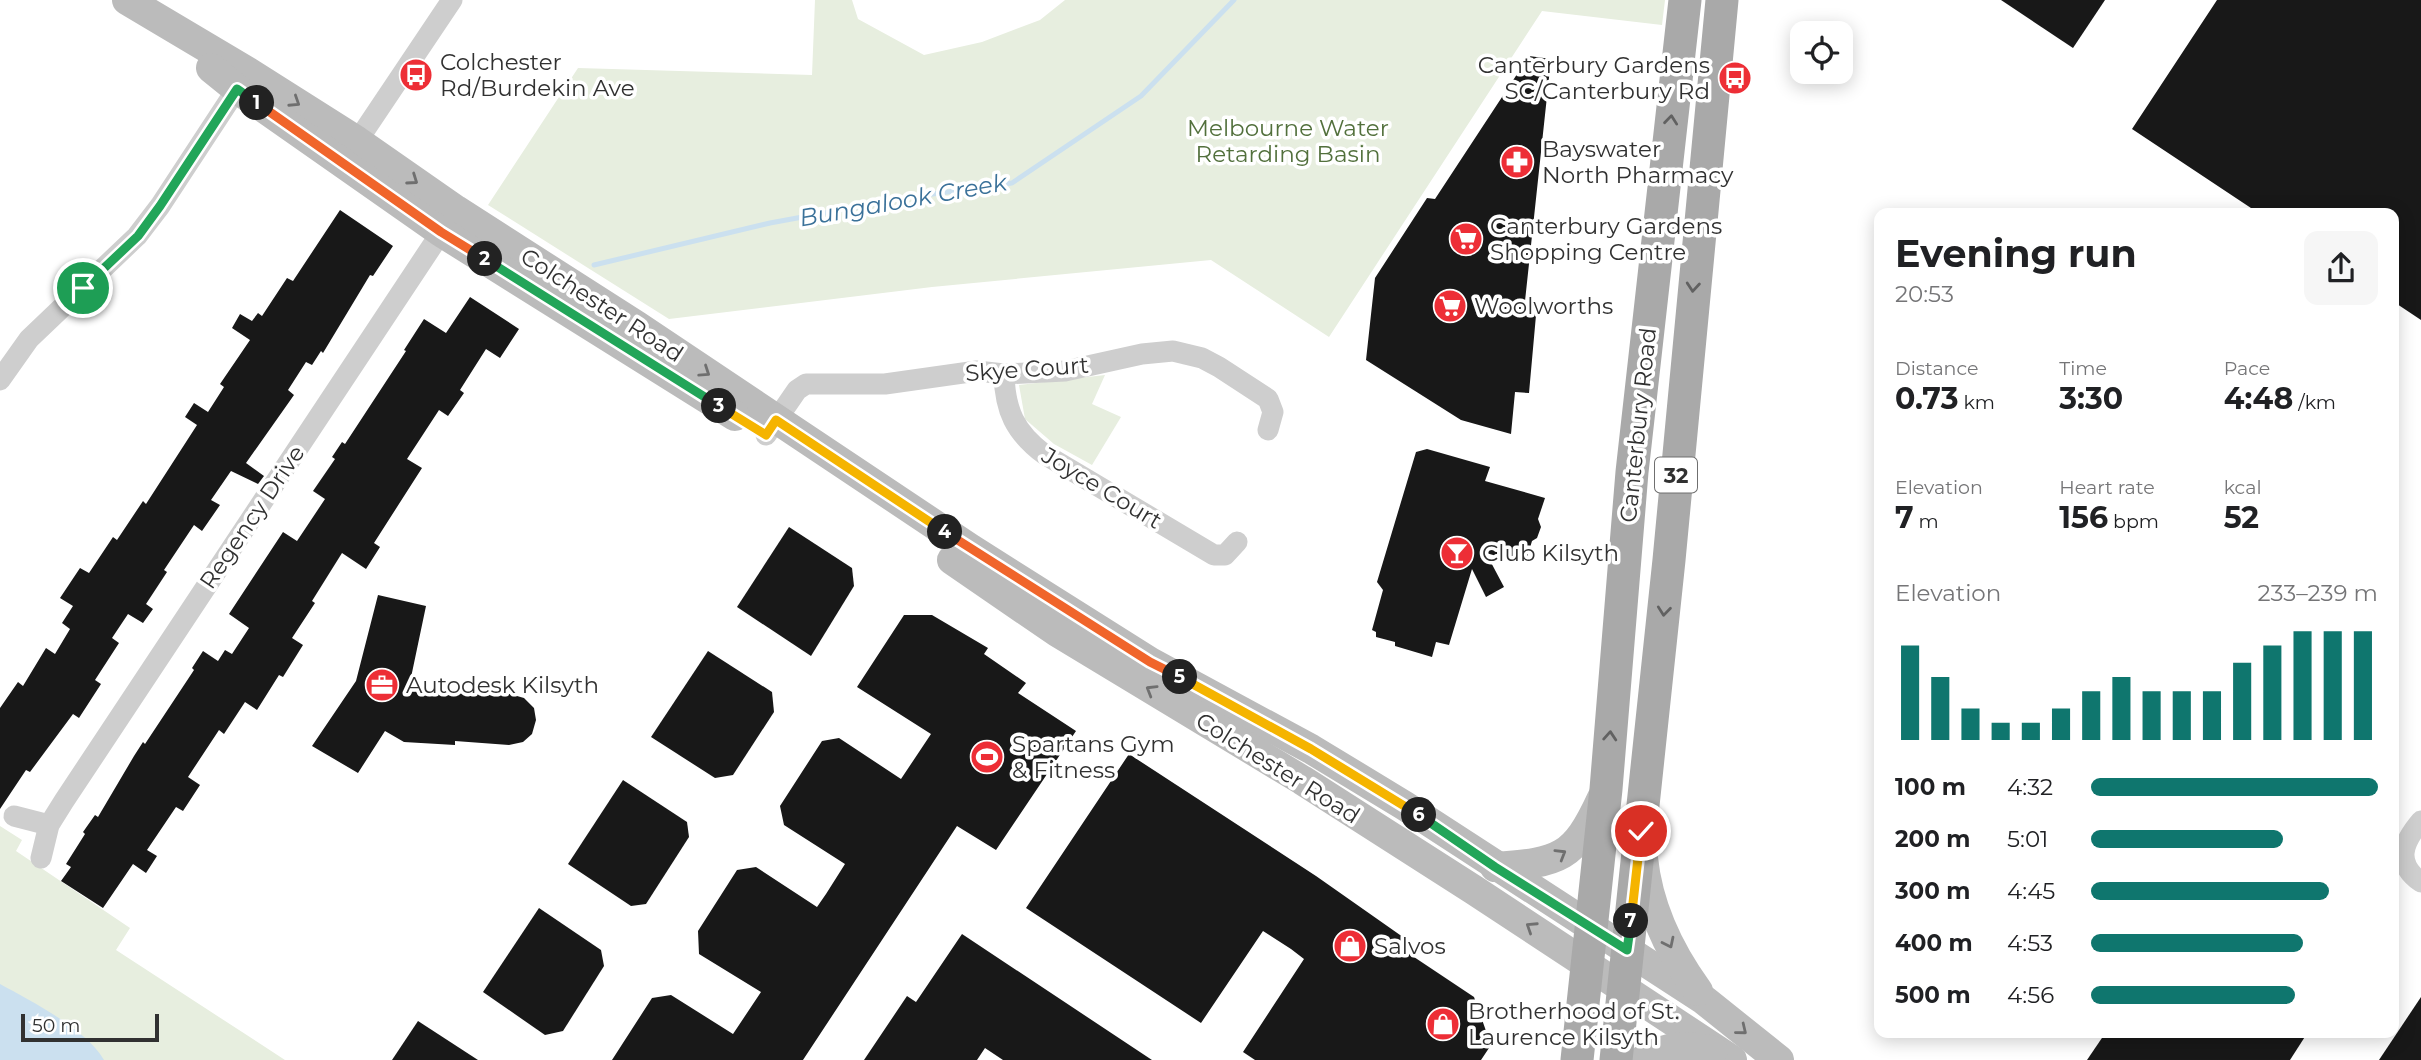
<!DOCTYPE html>
<meta charset="utf-8">
<style>
body{margin:0;font-family:Montserrat,sans-serif;background:#f6f6f6;color:#202124;height:100vh;display:flex;flex-direction:column;font-size:26px;white-space:nowrap}
*{box-sizing:border-box;margin:0}
p{font-size:23px;color:#757577}
.icon{flex:none;width:38px;height:38px;fill:none;stroke:currentColor;stroke-width:2;stroke-linecap:round;stroke-linejoin:round}
.map{position:relative;flex:1;overflow:hidden}
.side{position:absolute;left:1874px;top:208px;width:525px;height:830px;display:flex;flex-direction:column;background:#fff;border-radius:14px;box-shadow:0 4px 18px #0003}
.side>*{flex:none}
.fabs{position:absolute;left:1790px;top:21px;display:grid;gap:14px}
.fabs a{display:grid;place-items:center;width:63px;height:63px;border-radius:14px;background:#fff;box-shadow:0 4px 18px #0003;font-size:35px}
.scale{position:absolute;left:21px;bottom:18px;width:138px;box-sizing:border-box;padding-left:7px;border:4px solid #313131;border-top:0;font-size:19px;line-height:24px;white-space:nowrap;color:#313131;-webkit-text-stroke:5px #fff;paint-order:stroke}
.pin{position:absolute;display:grid;place-items:center;width:60px;height:60px;color:#fff;margin:-30px;border:4px solid #fff;border-radius:50%;box-shadow:0 2px 7px #0007}
.km{position:absolute;width:35px;height:35px;margin:-18px;border-radius:50%;background:#222;color:#fff;font-size:19px;line-height:35px;text-align:center}
.round{display:grid;place-items:center;flex:none;width:74px;height:74px;border-radius:14px;background:#f6f6f6}
.head{display:flex;align-items:center;justify-content:space-between;height:119px;padding:0 21px}
h1{font-size:38px;font-weight:700;line-height:52px}
.metrics{display:grid;grid-template-columns:repeat(3,1fr);gap:10px;height:119px;padding:7px 21px}
.metrics div{display:grid;align-content:center}
.metrics b{font-size:30px;font-weight:700}
.metrics small{font-size:19px;font-weight:400}
.metrics p{font-size:19px}
.chart{height:196px;padding:14px 21px}
.chart p{display:flex;justify-content:space-between}
.chart svg{width:100%;height:126px;margin-top:7px;stroke:#0f766e;stroke-width:6}
ul{padding:0 21px;list-style:none;font-size:23px}
li{display:grid;grid-template-columns:112px 84px 1fr;align-items:center;height:52px}
li i{height:18px;border-radius:9px;background:#0f766e}
.map>svg:first-child{display:block}
</style>
<div class="map">
<svg width="2421" height="1060" viewBox="0 0 2421 1060">
<rect width="100%" height="100%" fill="#fff"/>
<g fill="#e7eedf">
<polygon points="815,0 852,0 858,19 924,55 982,42 1040,20 1065,0 1665,0 1662,25 1542,11 1329,337 1211,260 932,287 669,319 488,205 578,68 812,75"/>
<polygon points="1105,375 1092,404 1121,417 1092,465 1054,444 1025,419 1019,385"/>
<polygon points="0,826 22,840 16,851 130,928 116,950 285,1060 0,1060"/>
</g>
<path fill="#cbe0ef" d="M0 984C31 1001 86 1029 104 1060H0Z"/>
<g fill="none" stroke-linecap="round" stroke-linejoin="round">
<polyline stroke="#cbe0ef" stroke-width="5" points="594,265 770,223 911,197 1012,183 1141,96 1234,0"/>
</g>
<g fill="#181818">
<polygon points="2001,0 2105,0 2073,48"/>
<polygon points="2217,0 2421,0 2421,320 2394,302 2394,214 2260,214 2132,129"/>
<polygon points="1529,56 1551,59 1525,301 1537,304 1529,393 1515,392 1511,434 1461,420 1366,360 1375,278 1427,198 1435,199"/>
<polygon points="340,210 393,246 373,276 370,275 323,353 321,351 312,365 306,362 288,390 294,395 246,463 264,476 258,484 231,471 211,500 220,505 202,531 194,525 164,570 167,572 146,604 153,609 143,623 128,614 112,638 119,643 95,680 101,684 79,718 73,714 30,772 26,770 0,809 0,708 18,682 23,686 46,648 55,654 70,629 62,623 73,606 60,598 80,568 89,573 113,537 117,540 143,501 146,504 197,425 185,417 194,403 208,412 224,387 220,384 250,340 232,328 240,314 252,321 258,313 262,316 287,278 293,281"/>
<polygon points="470,297 519,329 500,358 486,349 460,390 464,393 448,416 439,410 407,459 422,468 374,543 380,547 366,569 342,553 312,601 315,603 292,638 303,645 283,677 279,675 257,710 245,702 224,734 219,730 188,777 200,785 183,811 176,807 147,850 157,856 146,873 133,864 103,908 61,881 71,867 66,864 85,834 83,832 95,815 98,817 134,756 143,742 145,744 194,670 192,668 203,651 218,661 225,650 232,654 249,628 229,614 283,532 297,541 325,499 313,491 335,459 332,457 342,442 345,444 406,351 404,350 424,319 446,333"/>
<polygon points="1427,449 1490,467 1485,481 1545,498 1538,519 1541,527 1537,538 1532,541 1525,564 1486,553 1504,587 1486,597 1472,569 1449,645 1436,642 1432,657 1395,646 1395,642 1376,637 1376,632 1372,630 1383,590 1377,582 1416,452"/>
<polygon points="789,527 852,568 854,586 811,656 737,607"/>
<polygon points="378,595 426,606 409,687 510,694 524,698 534,708 536,720 532,734 523,742 509,745 455,741 455,745 404,742 385,731 358,773 312,746 356,681"/>
<polygon points="904,615 932,615 988,648 984,654 1026,683 1018,693 1076,731 996,850 957,826 803,1060 612,1060 652,998 671,995 733,1034 761,992 699,954 698,931 737,870 756,867 817,907 826,894 845,864 784,825 780,806 822,741 839,738 901,779 931,734 857,687"/>
<polygon points="708,651 772,692 774,712 733,775 715,778 651,737"/>
<polygon points="1129,754 1316,876 1410,942 1405,951 1474,997 1491,1045 1481,1060 1255,1060 1243,1052 1304,959 1291,949 1263,931 1201,1023 1026,908"/>
<polygon points="623,780 687,822 689,837 646,904 631,906 568,864"/>
<polygon points="539,908 601,950 604,966 563,1031 545,1035 483,992"/>
<polygon points="962,934 1152,1060 1003,1060 985,1048 977,1060 864,1060 907,996 916,1002"/>
<polygon points="2421,997 2421,1060 2379,1060"/>
<polygon points="418,1021 478,1060 392,1060"/>
<polygon points="2106,1032 2308,1032 2290,1060 2087,1060"/>
</g>
<g fill="none" stroke-linecap="round" stroke-linejoin="round">
<g stroke="#cecece" stroke-width="21">
<polyline points="350,152 452,0"/>
<path d="M1004 374C1005 411 1015 432 1044 454L1214 555H1225L1237 542"/>
<polyline points="0,380 29,339 137,236 160,206 244,78"/>
<polyline points="766,435 797,390 806,384 885,384 977,371 1004,374 1065,371 1142,354 1173,351 1202,358 1219,367 1268,399 1273,412 1268,430"/>
<polyline points="14,816 49,825"/>
<path d="M2421 821C2403 842 2394 863 2421 882"/>
<polyline points="41,858 49,825 64,801 448,222"/>
</g>
<g stroke="#bbb" stroke-width="30">
<polyline points="127,0 248,72 357,141 456,210 637,326 971,549 1150,662 1311,749 1405,806 1704,1000 1779,1060"/>
<polyline points="211,68 237,89 441,232 735,416"/>
<polyline points="952,560 1057,632 1302,780 1474,890 1732,1060"/>
<path d="M1643 858C1648 907 1669 951 1698 991"/>
<path d="M1495 867C1560 862 1574 859 1602 798"/>
<path d="M1643 1060C1667 1045 1686 1045 1713 1051"/>
</g>
<g stroke="#a9a9a9" stroke-width="33">
<polyline points="1577,1060 1606,789 1632,472 1685,0"/>
<polyline points="1616,1060 1669,560 1722,0"/>
</g>
</g>
<defs><path id="oneway-chevron" d="M-2-3.5L2.5 0L-2 3.5" fill="none" stroke-width="1.6" stroke-linecap="round" stroke-linejoin="round" transform="scale(1.75)"/></defs>
<g stroke="#6f6f6f">
<use href="#oneway-chevron" transform="translate(295 102) rotate(33)"/>
<use href="#oneway-chevron" transform="translate(413 180) rotate(35)"/>
<use href="#oneway-chevron" transform="translate(705 372) rotate(34)"/>
<use href="#oneway-chevron" transform="translate(1151 690) rotate(-149)"/>
<use href="#oneway-chevron" transform="translate(1561 854) rotate(-31)"/>
<use href="#oneway-chevron" transform="translate(1531 927) rotate(-147)"/>
<use href="#oneway-chevron" transform="translate(1669 943) rotate(64)"/>
<use href="#oneway-chevron" transform="translate(1742 1030) rotate(39)"/>
</g>
<g stroke="#616161">
<use href="#oneway-chevron" transform="translate(1671 120) rotate(-84)"/>
<use href="#oneway-chevron" transform="translate(1693 287) rotate(95)"/>
<use href="#oneway-chevron" transform="translate(1664 611) rotate(96)"/>
<use href="#oneway-chevron" transform="translate(1610 736) rotate(-86)"/>
</g>
<g fill="none" stroke-linecap="round" stroke-linejoin="round">
<defs>
<polyline id="split-1" points="83,288 138,236 160,206 237,89 257,103"/>
<polyline id="split-2" points="257,103 441,232 485,259"/>
<polyline id="split-3" points="485,259 719,406"/>
<polyline id="split-4" points="719,406 766,435 776,420 945,532"/>
<polyline id="split-5" points="945,532 1150,662 1180,677"/>
<polyline id="split-6" points="1180,677 1311,749 1419,815"/>
<polyline id="split-7" points="1419,815 1495,867 1627,950 1631,921"/>
<polyline id="split-8" points="1631,921 1641,831"/>
</defs>
<use href="#split-1" stroke="#fff" stroke-width="14"/>
<use href="#split-2" stroke="#fff" stroke-width="14"/>
<use href="#split-3" stroke="#fff" stroke-width="14"/>
<use href="#split-4" stroke="#fff" stroke-width="14"/>
<use href="#split-5" stroke="#fff" stroke-width="14"/>
<use href="#split-6" stroke="#fff" stroke-width="14"/>
<use href="#split-7" stroke="#fff" stroke-width="14"/>
<use href="#split-8" stroke="#fff" stroke-width="14"/>
<use href="#split-1" stroke="#22a559" stroke-width="9"/>
<use href="#split-2" stroke="#f0652b" stroke-width="9"/>
<use href="#split-3" stroke="#22a559" stroke-width="9"/>
<use href="#split-4" stroke="#f5b400" stroke-width="9"/>
<use href="#split-5" stroke="#f0652b" stroke-width="9"/>
<use href="#split-6" stroke="#f5b400" stroke-width="9"/>
<use href="#split-7" stroke="#22a559" stroke-width="9"/>
<use href="#split-8" stroke="#f5b400" stroke-width="9"/>
</g>
<defs>
<symbol id="bus-disc" viewBox="-11 -11 22 22"><circle r="9.5" fill="#ed2e36" stroke="#fff"/><path d="M-5-6H5V4H4V6H2V4H-2V6H-4V4H-5ZM-3.5-4V0h7V-4ZM-3.5 1.2v1.5H-2V1.2ZM2 1.2v1.5H3.5V1.2Z" fill="#fff"/></symbol>
<symbol id="pharmacy-disc" viewBox="-11 -11 22 22"><circle r="9.5" fill="#ed2e36" stroke="#fff"/><path d="M-2-6h4v4h4v4h-4v4h-4v-4h-4v-4h4Z" fill="#fff"/></symbol>
<symbol id="supermarket-disc" viewBox="-11 -11 22 22"><circle r="9.5" fill="#ed2e36" stroke="#fff"/><path d="M-6-5.5h2.5l.6 2H6L4.5 2H-2.5L-4.4-4H-6ZM-1.5 3.2a1.3 1.3 0 1 0 .1 0ZM3 3.2a1.3 1.3 0 1 0 .1 0Z" fill="#fff"/></symbol>
<symbol id="bar-disc" viewBox="-11 -11 22 22"><circle r="9.5" fill="#ed2e36" stroke="#fff"/><path d="M-6-5H6L.8 .8V4.5H3.5V6h-7V4.5H-.8V.8Z" fill="#fff"/></symbol>
<symbol id="office-disc" viewBox="-11 -11 22 22"><circle r="9.5" fill="#ed2e36" stroke="#fff"/><path d="M-6-3h4V-5.5h4V-3h4V5H-6ZM-1-4.5V-3h2v-1.5ZM-6 0V1H6V0Z" fill="#fff"/></symbol>
<symbol id="stadium-disc" viewBox="-11 -11 22 22"><circle r="9.5" fill="#ed2e36" stroke="#fff"/><path d="M0-5a6.5 5 0 1 0 0 10a6.5 5 0 1 0 0-10ZM-3.5-1.8h7v3.6h-7Z" fill="#fff"/></symbol>
<symbol id="shop-disc" viewBox="-11 -11 22 22"><circle r="9.5" fill="#ed2e36" stroke="#fff"/><path d="M-5-2.5h2.3a2.7 3.5 0 0 1 5.4 0H5L5.5 6h-11ZM-1.5-2.5h3a1.5 2.3 0 0 0-3 0Z" fill="#fff"/></symbol>
</defs>
<g fill-rule="evenodd">
<use href="#bus-disc" x="397" y="56" width="38" height="38"/>
<use href="#bus-disc" x="1716" y="59" width="38" height="38"/>
<use href="#pharmacy-disc" x="1498" y="143" width="38" height="38"/>
<use href="#supermarket-disc" x="1447" y="220" width="38" height="38"/>
<use href="#supermarket-disc" x="1431" y="287" width="38" height="38"/>
<use href="#bar-disc" x="1438" y="534" width="38" height="38"/>
<use href="#office-disc" x="363" y="666" width="38" height="38"/>
<use href="#stadium-disc" x="968" y="738" width="38" height="38"/>
<use href="#shop-disc" x="1331" y="927" width="38" height="38"/>
<use href="#shop-disc" x="1424" y="1005" width="38" height="38"/>
</g>
<g text-anchor="middle" dominant-baseline="central" stroke-width="7" stroke-linejoin="round" paint-order="stroke">
<rect fill="#fff" stroke="#6f6f6f" stroke-width="2" x="1655" y="457.5" width="42" height="35" rx="5"/>
<g font-size="21" font-weight="bold" fill="#313131">
<text x="1676" y="475">32</text>
</g>
<g font-size="23" fill="#313131" stroke="#fff" text-anchor="start">
<text x="440" y="62">Colchester<tspan x="440" dy="26">Rd/Burdekin Ave</tspan></text>
<text x="1710" y="65" text-anchor="end">Canterbury Gardens<tspan x="1710" dy="26">SC/Canterbury Rd</tspan></text>
<text x="1542" y="149">Bayswater<tspan x="1542" dy="26">North Pharmacy</tspan></text>
<text x="1490" y="226">Canterbury Gardens<tspan x="1490" dy="26">Shopping Centre</tspan></text>
<text x="1474" y="306">Woolworths</text>
<text x="1482" y="553">Club Kilsyth</text>
<text x="406" y="685">Autodesk Kilsyth</text>
<text x="1012" y="744">Spartans Gym<tspan x="1012" dy="26">&amp; Fitness</tspan></text>
<text x="1374" y="946">Salvos</text>
<text x="1468" y="1011">Brotherhood of St.<tspan x="1468" dy="26">Laurence Kilsyth</tspan></text>
</g>
<g font-size="23" fill="#52703c" stroke="#fff">
<text x="1288" y="128">Melbourne Water<tspan x="1288" dy="26">Retarding Basin</tspan></text>
</g>
<g font-size="23" fill="#313131" stroke="#fff">
<text transform="translate(602 305) rotate(33)">Colchester Road</text>
<text transform="translate(1027 369) rotate(-4)">Skye Court</text>
<text transform="translate(1638 425) rotate(-84)">Canterbury Road</text>
<text transform="translate(1102 488) rotate(31)">Joyce Court</text>
<text transform="translate(252 517) rotate(-56)">Regency Drive</text>
<text transform="translate(1278 768) rotate(32)">Colchester Road</text>
</g>
<g font-size="24" font-style="italic" fill="#3a7199" stroke="#fff">
<text transform="translate(903 200) rotate(-10)">Bungalook Creek</text>
</g>
</g>
</svg>
<div class="fabs">
<a><svg class="icon" aria-label="locate" viewBox="0 0 24 24"><circle cx="12" cy="12" r="6"/><path d="M12 2v4M12 18v4M2 12h4M18 12h4"/></svg></a>
</div>
<div class="scale">50 m</div>
<div class="pin" style="left:83px;top:288px;background:#1e9e55"><svg class="icon" aria-label="arrive" viewBox="0 0 24 24"><path d="M6 21V4h12l-3 4 3 4H6"/></svg></div>
<div class="pin" style="left:1641px;top:831px;background:#d93025"><svg class="icon" aria-label="check" viewBox="0 0 24 24"><path d="M5 12l5 5 9-10"/></svg></div>
<b class="km" style="left:257px;top:103px">1</b>
<b class="km" style="left:485px;top:259px">2</b>
<b class="km" style="left:719px;top:406px">3</b>
<b class="km" style="left:945px;top:532px">4</b>
<b class="km" style="left:1180px;top:677px">5</b>
<b class="km" style="left:1419px;top:815px">6</b>
<b class="km" style="left:1631px;top:921px">7</b>
<section class="side">
<div class="head"><div><h1>Evening run</h1><p>20:53</p></div><a class="round"><svg class="icon" aria-label="share" viewBox="0 0 24 24"><path d="M12 15V3M7 8l5-5 5 5M5 13v7h14v-7"/></svg></a></div>
<div class="metrics">
<div><p>Distance</p><b>0.73<small> km</small></b></div>
<div><p>Time</p><b>3:30</b></div>
<div><p>Pace</p><b>4:48<small> /km</small></b></div>
</div>
<div class="metrics">
<div><p>Elevation</p><b>7<small> m</small></b></div>
<div><p>Heart rate</p><b>156<small> bpm</small></b></div>
<div><p>kcal</p><b>52</b></div>
</div>
<div class="chart"><p><span>Elevation</span>233–239 m</p>
<svg viewBox="0 0 160 44" preserveAspectRatio="none"><path d="M5 44V11M15 44V22M25 44V33M35 44V38M45 44V38M55 44V33M65 44V27M75 44V22M85 44V27M95 44V27M105 44V27M115 44V17M125 44V11M135 44V6M145 44V6M155 44V6"/></svg>
</div>
<ul>
<li><b>100 m</b>4:32<i style="width:100%"></i></li>
<li><b>200 m</b>5:01<i style="width:67%"></i></li>
<li><b>300 m</b>4:45<i style="width:83%"></i></li>
<li><b>400 m</b>4:53<i style="width:74%"></i></li>
<li><b>500 m</b>4:56<i style="width:71%"></i></li>
</ul>
</section>
</div>
